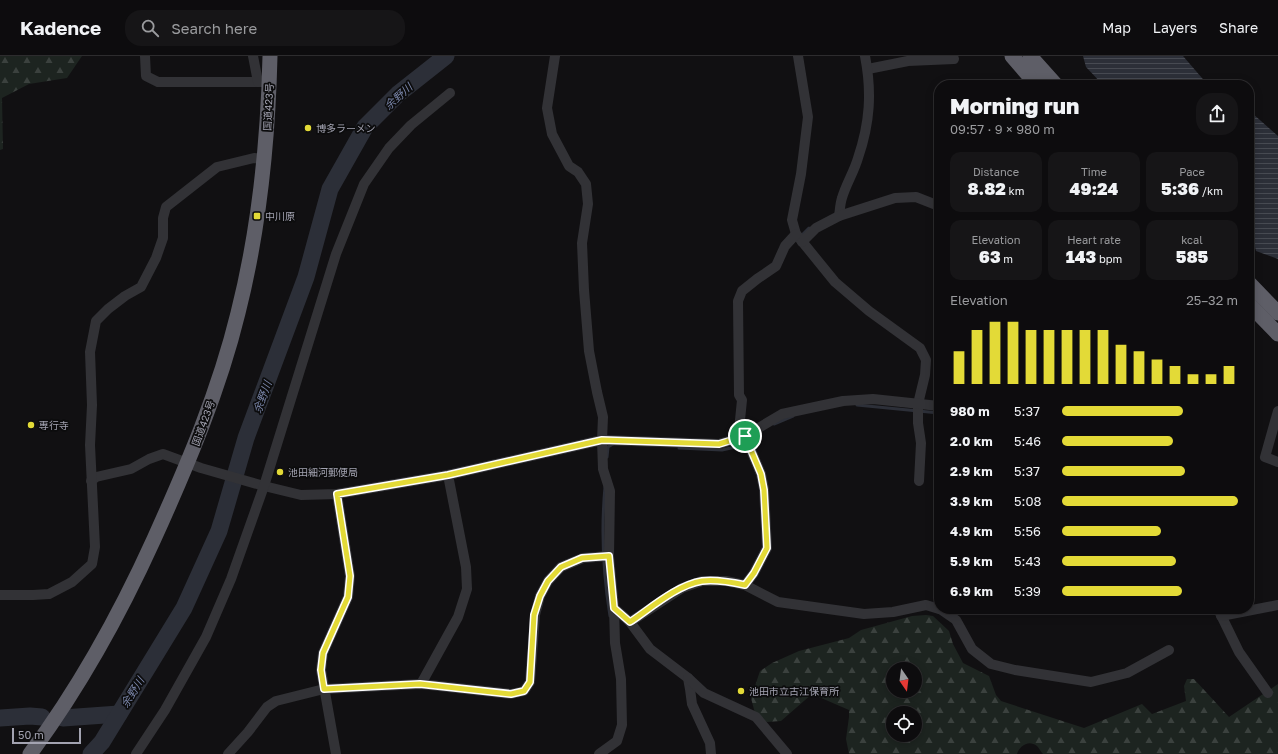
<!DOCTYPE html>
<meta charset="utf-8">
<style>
body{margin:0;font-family:"Golos Text","Noto Sans JP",sans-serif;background:#161517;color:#f1f3f6;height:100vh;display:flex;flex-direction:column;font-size:15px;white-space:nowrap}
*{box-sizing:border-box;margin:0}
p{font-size:13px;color:#9a9b9e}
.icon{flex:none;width:22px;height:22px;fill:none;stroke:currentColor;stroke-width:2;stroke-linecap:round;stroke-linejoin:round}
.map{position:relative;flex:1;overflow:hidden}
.drawer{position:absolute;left:934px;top:24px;width:320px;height:534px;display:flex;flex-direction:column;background:#0d0c0e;border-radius:16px;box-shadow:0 2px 10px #0003,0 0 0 1px #2d2c2e}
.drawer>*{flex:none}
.needle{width:26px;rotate:166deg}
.tools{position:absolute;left:886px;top:606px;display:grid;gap:8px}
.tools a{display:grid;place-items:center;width:36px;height:36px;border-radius:50%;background:#0d0c0e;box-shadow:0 2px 10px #0003,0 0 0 1px #2d2c2e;font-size:20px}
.scale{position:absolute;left:12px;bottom:10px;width:69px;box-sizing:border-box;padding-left:4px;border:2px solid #a3a3b1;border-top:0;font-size:11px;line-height:14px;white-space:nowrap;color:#a3a3b1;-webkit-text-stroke:3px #0c0c0d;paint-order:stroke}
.pin{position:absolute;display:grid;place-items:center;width:34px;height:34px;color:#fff;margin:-17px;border:2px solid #fff;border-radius:50%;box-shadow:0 1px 4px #0007}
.round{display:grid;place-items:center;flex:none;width:42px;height:42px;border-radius:16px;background:#161517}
.overview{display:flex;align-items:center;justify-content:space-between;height:68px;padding:0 16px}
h1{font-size:22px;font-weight:800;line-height:30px}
.stats{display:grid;grid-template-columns:repeat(3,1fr);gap:6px;height:68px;padding:4px 16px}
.stats div{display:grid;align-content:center;border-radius:10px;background:#161517;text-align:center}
.stats b{font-size:17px;font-weight:800}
.stats small{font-size:11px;font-weight:400}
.stats p{font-size:11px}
.chart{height:112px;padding:8px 16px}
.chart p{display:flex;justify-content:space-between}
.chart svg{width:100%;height:72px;margin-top:4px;stroke:#e3da37;stroke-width:6}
ul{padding:0 16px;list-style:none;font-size:13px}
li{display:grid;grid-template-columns:64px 48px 1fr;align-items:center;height:30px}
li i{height:10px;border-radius:5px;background:#e3da37}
header{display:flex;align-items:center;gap:24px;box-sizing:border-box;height:56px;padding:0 20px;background:#0d0c0e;border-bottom:1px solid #2d2c2e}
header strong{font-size:19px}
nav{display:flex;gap:22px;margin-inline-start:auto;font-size:14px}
.search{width:280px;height:36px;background:#161517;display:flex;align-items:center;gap:10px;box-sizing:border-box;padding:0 14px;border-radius:16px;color:#9a9b9e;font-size:15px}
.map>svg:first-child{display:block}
</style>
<header>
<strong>Kadence</strong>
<div class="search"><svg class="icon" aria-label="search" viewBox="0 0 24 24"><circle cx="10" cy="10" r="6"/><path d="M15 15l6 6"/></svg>Search here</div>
<nav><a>Map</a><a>Layers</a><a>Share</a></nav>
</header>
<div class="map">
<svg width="1278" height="698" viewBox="0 0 1278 698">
<defs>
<pattern id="forest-firs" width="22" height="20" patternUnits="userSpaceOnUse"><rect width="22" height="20" fill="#1d2420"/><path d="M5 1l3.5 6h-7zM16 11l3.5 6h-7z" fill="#3b413e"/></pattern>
<pattern id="water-rules" width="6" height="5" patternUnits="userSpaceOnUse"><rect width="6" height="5" fill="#2c2f38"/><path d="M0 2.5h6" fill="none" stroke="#474a52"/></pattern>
</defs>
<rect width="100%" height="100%" fill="#111012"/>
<g fill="url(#forest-firs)" fill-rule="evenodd">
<polygon points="0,0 82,0 67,22 29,28 2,42 3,93 0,94"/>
<path d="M926 559 933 560 949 575 953 588 963 607 989 620 996 639 1001 645 1084 672 1142 648 1152 658 1186 645 1184 630 1187 623H1194L1229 661 1278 628V698H1043C1041 696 1039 692 1037 690 1029 683 1019 690 1017 698H849L846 683 849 661V654L812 638 781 665 767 666 756 661 751 642 760 615 772 607 799 595 849 582 861 574 912 560ZM893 613H915V635H893ZM893 657H915V679H893Z"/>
</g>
<g fill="url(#water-rules)">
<polygon points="1083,0 1183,0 1208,29 1103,29 1086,11"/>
<polygon points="1249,56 1252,57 1278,80 1278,203 1256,195 1254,187 1249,183"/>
</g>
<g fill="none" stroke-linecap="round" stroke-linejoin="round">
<g stroke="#2c2f38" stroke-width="3">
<polyline points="800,181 809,172"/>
<polyline points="857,349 939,357"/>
<polyline points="774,368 793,360"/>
<polyline points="679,392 722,394 740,390 754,381 752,378"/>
<polyline points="607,401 608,391 613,388"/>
<path d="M605 431C601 474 603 517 610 560"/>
</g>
<g stroke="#2c2f38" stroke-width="17">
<polyline points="0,662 30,660 42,661"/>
<polyline points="63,662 119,658"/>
<polyline points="91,698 102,686 184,552 219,475 246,382 306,221 330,133 365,71 398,38 446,0"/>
</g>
<g stroke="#323236" stroke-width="10">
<polyline points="145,0 146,20 158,26 270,26"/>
<polyline points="253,0 258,26"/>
<polyline points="555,0 547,52 552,78 569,110 578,116 586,128 588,148 582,187 584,234 589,295 597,336 603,361 602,384 603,413 610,435 609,500 614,552 615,587 621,623 622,669 617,685 599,698"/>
<polyline points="798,0 808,61 801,118 792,164 796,178 835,226 869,255 920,292 926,304 925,319 918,348 918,367 921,387 919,425"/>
<polyline points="868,13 908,5 954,3 953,0"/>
<path d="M839 160C840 154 840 148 842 142 846 128 854 116 858 102 870 67 872 36 865 0"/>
<polyline points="802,186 816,172 839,160 895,142 916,141 939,150"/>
<polyline points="1278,355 1265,401 1278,406"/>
<polyline points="91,425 96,421 131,413 149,403 163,398 201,412 264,430 301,439 337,438 448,419 602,384 719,388 745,380 782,358 843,345 873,343 939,350"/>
<polyline points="745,529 754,517 767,492 764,433 761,418 745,380 740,364 742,344 739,339 738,245 742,235 757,223 776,210 785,190 796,178"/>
<polyline points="0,539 33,539 49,538 72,526 92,508 95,491 90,389 92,349 90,296 96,265 108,253 125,240 141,231 156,202 163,182 163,162 166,151 217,111 254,102 265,103"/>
<polyline points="614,552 630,566 650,593 688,622 690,633 692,648 710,687 711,698"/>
<polyline points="940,553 956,564 972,593 991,608 1015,614 1091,626 1127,617 1169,594"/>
<polyline points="1218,553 1239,596 1268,637"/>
<polyline points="1221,560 1278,549"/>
<polyline points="630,566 682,532 702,525 726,525 745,529 778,546 864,558 893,556 926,549 939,553"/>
<polyline points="688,622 704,637 756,661 787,698"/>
<polyline points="421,628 458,561 467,533 466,511 448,419"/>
<polyline points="136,698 165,654 206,581 231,523 264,430 336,198 364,128 389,92 411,69 450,37"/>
<polyline points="228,698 248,676 267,651 276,645 324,633 421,628 511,638 524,635 530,626 535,559 540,540 548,525 561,511 583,502 609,500"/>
<polyline points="336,698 321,614 323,597 348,541 350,520 337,438"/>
</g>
<g stroke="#5e5e67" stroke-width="15">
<polyline points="1012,0 1037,29"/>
<polyline points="1030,0 1056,29"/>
<polyline points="1249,227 1278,257"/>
<polyline points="1249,248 1278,278"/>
<path d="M30 698C79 632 120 558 154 483 187 410 219 335 238 257 259 174 268 86 270 0"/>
</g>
</g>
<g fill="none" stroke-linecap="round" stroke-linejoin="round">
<defs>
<path id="route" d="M745 380 761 418 764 434 767 492 754 517 745 529C731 526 716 523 702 525 677 529 651 552 630 566L614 552 609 500 582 502 561 511 548 525 540 540 534 559 530 626 524 635 511 638 420 628 324 633 321 614 323 597 348 541 350 520 337 438 448 419 602 384 719 388Z"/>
</defs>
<use href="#route" stroke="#fff" stroke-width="8"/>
<use href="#route" stroke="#e3da37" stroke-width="5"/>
</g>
<g fill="#e3da37" stroke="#0c0c0d" stroke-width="1.5">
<circle cx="308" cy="72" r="4"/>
<rect x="253" y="156" width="8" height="8" rx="2"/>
<circle cx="31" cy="369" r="4"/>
<circle cx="280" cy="416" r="4"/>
<circle cx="741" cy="635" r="4"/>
</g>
<g text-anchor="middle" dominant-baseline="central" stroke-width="3.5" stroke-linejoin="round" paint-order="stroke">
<g font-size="10" fill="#a3a3b1" stroke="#0c0c0d">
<text transform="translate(268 51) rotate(-87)">国道423号</text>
<text transform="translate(203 367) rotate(-70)">国道423号</text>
</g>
<g font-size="10" fill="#a3a3b1" stroke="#0c0c0d" text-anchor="start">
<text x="316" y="72">博多ラーメン</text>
<text x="265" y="160">中川原</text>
<text x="39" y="369">専行寺</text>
<text x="288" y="416">池田細河郵便局</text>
<text x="749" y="635">池田市立古江保育所</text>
</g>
<g font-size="11" font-style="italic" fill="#7b87ab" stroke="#0c0c0d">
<text transform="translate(398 40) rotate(-42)">余野川</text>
<text transform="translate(262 341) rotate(-70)">余野川</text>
<text transform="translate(132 636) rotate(-58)">余野川</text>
</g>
</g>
</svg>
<div class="tools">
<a><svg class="needle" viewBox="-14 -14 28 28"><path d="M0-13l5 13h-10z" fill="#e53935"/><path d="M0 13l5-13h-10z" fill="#9a9b9e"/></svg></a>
<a><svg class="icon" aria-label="locate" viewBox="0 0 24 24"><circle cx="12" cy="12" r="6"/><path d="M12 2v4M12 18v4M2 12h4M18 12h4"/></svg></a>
</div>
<div class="scale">50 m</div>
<div class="pin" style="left:745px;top:380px;background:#1e9e55"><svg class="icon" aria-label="arrive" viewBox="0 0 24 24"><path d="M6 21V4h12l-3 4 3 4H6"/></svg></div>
<section class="drawer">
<div class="overview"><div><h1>Morning run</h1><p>09:57 · 9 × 980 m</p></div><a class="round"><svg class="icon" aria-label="share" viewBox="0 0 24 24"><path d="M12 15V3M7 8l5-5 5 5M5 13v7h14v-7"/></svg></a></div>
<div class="stats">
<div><p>Distance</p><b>8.82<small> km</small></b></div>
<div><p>Time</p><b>49:24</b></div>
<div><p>Pace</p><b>5:36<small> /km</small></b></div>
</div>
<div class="stats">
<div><p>Elevation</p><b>63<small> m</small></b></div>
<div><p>Heart rate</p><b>143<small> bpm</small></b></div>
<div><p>kcal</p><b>585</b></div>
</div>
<div class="chart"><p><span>Elevation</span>25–32 m</p>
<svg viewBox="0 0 160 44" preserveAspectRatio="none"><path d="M5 44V24M15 44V11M25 44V6M35 44V6M45 44V11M55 44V11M65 44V11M75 44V11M85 44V11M95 44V20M105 44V24M115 44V29M125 44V33M135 44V38M145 44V38M155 44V33"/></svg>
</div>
<ul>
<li><b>980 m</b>5:37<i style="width:69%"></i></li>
<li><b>2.0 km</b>5:46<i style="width:63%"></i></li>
<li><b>2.9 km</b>5:37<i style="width:70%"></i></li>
<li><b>3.9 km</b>5:08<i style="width:100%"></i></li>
<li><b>4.9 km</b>5:56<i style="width:56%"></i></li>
<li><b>5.9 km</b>5:43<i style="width:65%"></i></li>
<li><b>6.9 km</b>5:39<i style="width:68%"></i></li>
</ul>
</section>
</div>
